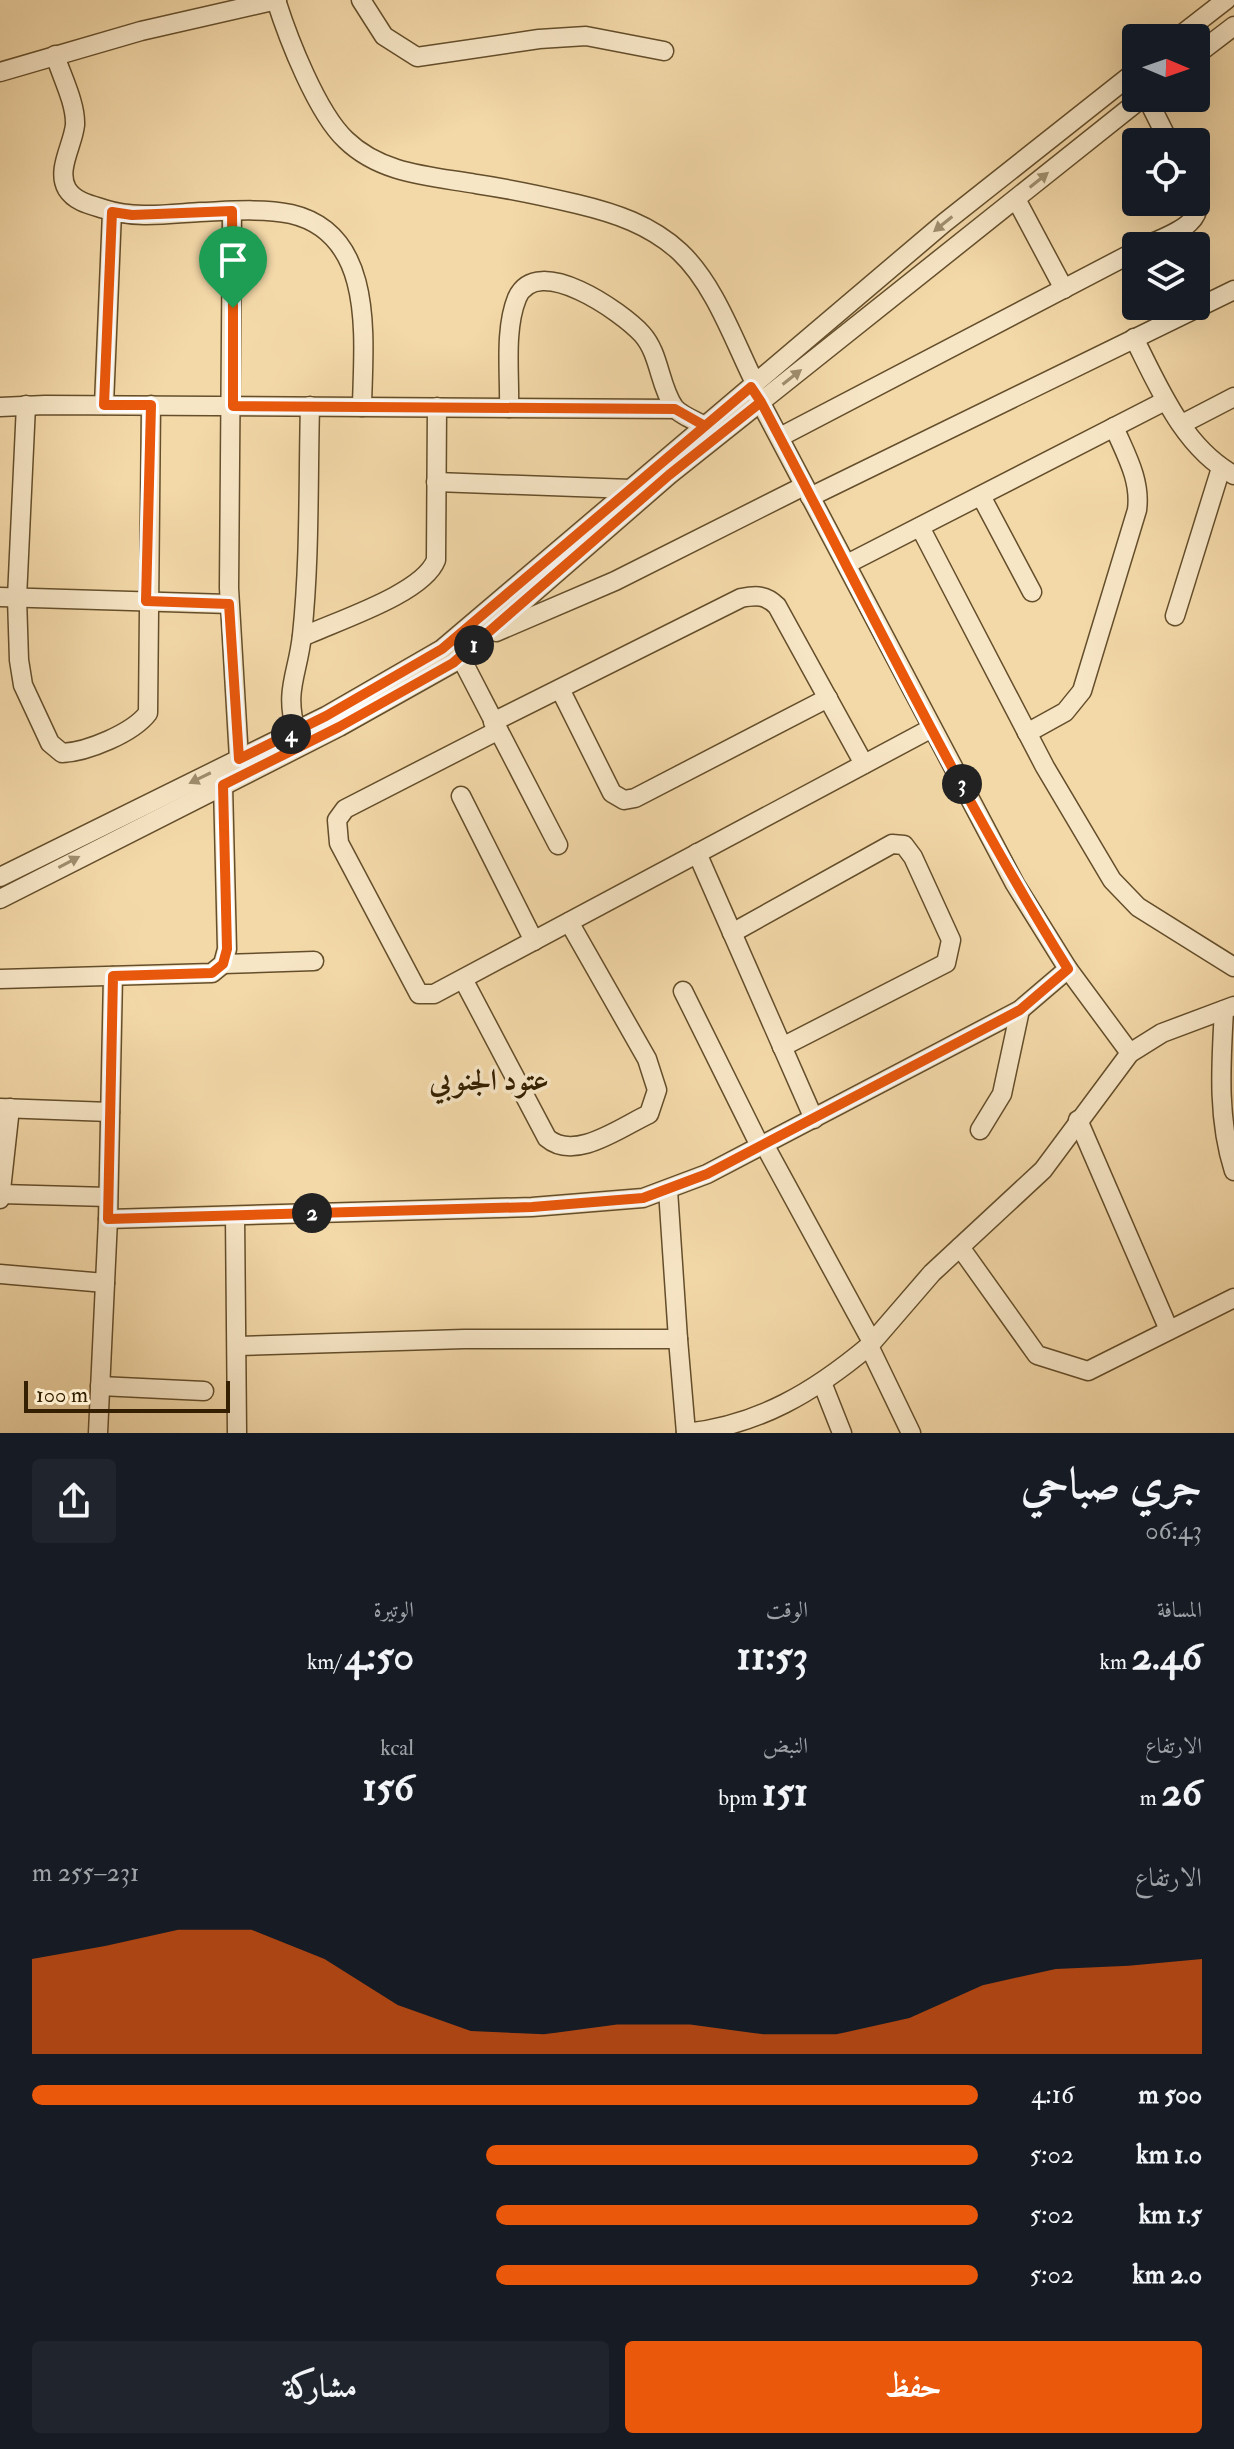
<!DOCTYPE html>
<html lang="ar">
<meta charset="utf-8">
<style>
body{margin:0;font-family:"IM FELL Double Pica",Amiri,serif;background:#20242c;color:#f1f3f6;direction:rtl;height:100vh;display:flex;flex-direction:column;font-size:30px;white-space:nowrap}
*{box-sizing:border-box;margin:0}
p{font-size:26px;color:#9ea1a6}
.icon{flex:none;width:44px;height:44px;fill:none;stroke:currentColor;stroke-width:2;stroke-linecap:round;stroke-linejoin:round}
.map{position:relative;height:1433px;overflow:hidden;direction:ltr}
.side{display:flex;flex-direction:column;background:#171b24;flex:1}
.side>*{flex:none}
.needle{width:52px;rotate:92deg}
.controls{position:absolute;left:1122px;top:24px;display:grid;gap:16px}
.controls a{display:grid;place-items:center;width:88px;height:88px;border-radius:8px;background:#171b24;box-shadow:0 8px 32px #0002;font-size:40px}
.scale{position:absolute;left:24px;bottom:20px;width:206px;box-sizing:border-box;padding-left:8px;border:4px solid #342001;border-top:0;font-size:22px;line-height:28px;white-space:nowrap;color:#342001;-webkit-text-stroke:6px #f7e6c6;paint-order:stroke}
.pin{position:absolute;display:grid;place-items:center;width:68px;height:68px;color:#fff;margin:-82px -34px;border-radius:50% 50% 50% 0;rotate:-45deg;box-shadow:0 0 8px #0007}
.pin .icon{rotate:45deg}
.km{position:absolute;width:40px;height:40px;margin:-20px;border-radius:50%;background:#222;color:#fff;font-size:22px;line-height:40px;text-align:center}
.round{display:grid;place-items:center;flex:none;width:84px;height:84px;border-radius:8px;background:#20242c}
.summary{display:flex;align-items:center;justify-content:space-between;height:136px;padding:0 32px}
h1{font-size:44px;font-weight:700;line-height:60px}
.stats{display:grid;grid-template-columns:repeat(3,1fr);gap:12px;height:136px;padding:8px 32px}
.stats div{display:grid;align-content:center}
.stats b{font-size:40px;font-weight:700}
.stats small{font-size:22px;font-weight:400}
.stats p{font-size:22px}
.chart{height:224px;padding:16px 32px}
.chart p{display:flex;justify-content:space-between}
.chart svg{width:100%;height:144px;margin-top:8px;fill:#ea580c;opacity:.7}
.action{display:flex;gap:16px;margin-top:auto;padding:16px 32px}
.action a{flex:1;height:92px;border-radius:8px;background:#ea580c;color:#fff;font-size:32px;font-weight:700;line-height:92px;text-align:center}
.action a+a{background:#20242c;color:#f1f3f6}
ul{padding:0 32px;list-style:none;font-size:26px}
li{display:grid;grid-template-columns:128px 96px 1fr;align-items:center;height:60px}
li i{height:20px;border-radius:10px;background:#ea580c}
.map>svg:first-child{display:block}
</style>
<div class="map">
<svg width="1234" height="1433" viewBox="0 0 1234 1433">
<rect width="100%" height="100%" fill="#f3d8a8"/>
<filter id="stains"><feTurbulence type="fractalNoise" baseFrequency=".0025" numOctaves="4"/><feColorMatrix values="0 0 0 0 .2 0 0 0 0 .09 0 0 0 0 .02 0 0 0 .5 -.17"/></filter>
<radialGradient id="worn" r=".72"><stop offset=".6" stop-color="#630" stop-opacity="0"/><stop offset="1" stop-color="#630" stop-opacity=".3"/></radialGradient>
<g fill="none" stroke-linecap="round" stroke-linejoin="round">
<defs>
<g id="minor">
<path d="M276 0C288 38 317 113 346 140 381 174 430 176 476 184 510 189 543 196 577 204 615 213 651 225 680 252 715 285 734 341 755 383"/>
<polyline points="361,0 384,36 417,57 539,39 586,36 664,51"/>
<polyline points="1177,38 1226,0"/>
<path d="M55 55C61 75 76 103 75 125 73 145 56 170 67 189 75 202 91 205 104 209 135 219 168 214 200 212 229 211 262 208 291 214 377 234 363 342 362 407"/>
<polyline points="1196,55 1234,26"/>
<polyline points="0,72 141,31 277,0"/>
<polyline points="1147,98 1169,142"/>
<polyline points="1016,199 1064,289"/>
<polyline points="232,211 229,588 239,759"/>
<path d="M1146 246C1170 234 1207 225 1196 193"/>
<path d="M1134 338C1159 388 1184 448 1234 475"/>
<polyline points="755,392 1015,884 1068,969 1130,1053"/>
<path d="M26 405 17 598 19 660 23 685 50 743 62 753C87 752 133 733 148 713L151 405"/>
<polyline points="104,405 112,212"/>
<polyline points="0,407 45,405 675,409"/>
<path d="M509 408C510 374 504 330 517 298 537 252 622 312 642 334 660 354 659 385 674 407 680 415 696 421 705 426"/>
<polyline points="1182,424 1234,397"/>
<polyline points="780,437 1136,251"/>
<polyline points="436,482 631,489"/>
<polyline points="981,496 1032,592"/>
<polyline points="810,497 1234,290"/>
<polyline points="920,527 1045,767 1112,880 1138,907 1234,967"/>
<polyline points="847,564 1165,401"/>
<polyline points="0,597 229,604"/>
<polyline points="1175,616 1221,468"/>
<polyline points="496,632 615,581 804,486"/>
<path d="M302 637C336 621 423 594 436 560L437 407"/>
<polyline points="460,656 558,845"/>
<polyline points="560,689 612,793 624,800 635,798 828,698"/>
<path d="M493 722 741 598C757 595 766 595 777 606L864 764"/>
<path d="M296 731C284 690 298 674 302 635 310 560 308 482 310 406"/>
<polyline points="497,731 345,809 337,820 339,843 419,994 434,994 932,728"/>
<path d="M1027 733 1065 712 1082 691 1137 510C1141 480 1126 455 1114 427"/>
<polyline points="461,796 534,941"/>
<polyline points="697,853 814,1119"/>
<polyline points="0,877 326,716 442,649 944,223 1136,71"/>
<polyline points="0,899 339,727 453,663 669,475 1142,98"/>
<polyline points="732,933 892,844 904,845 913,857 951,940 946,963 782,1047"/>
<polyline points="223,964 314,961"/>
<polyline points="0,979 212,973 223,964 227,949 223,785"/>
<path d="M463 979 547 1138C575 1162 621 1127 649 1114L657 1090 647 1059 569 922"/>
<polyline points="683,991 760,1146"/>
<path d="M1224 1010C1221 1064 1217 1118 1234 1171"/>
<polyline points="0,1108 110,1112"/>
<polyline points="1078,1120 1169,1330"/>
<polyline points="980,1130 1002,1094 1020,1010"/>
<polyline points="764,1144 872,1342"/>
<polyline points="1,1194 108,1197"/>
<polyline points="0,1199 10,1108"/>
<polyline points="235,1216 237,1433"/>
<polyline points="108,1219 532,1207 643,1198 707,1174 1020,1010 1068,969"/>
<polyline points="960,1247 1037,1355 1088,1371 1234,1298"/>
<polyline points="0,1274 105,1283"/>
<polyline points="678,1339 686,1433"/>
<polyline points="238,1346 464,1339 678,1339 668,1190"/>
<polyline points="823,1385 842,1433"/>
<polyline points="100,1386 204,1391"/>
<polyline points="98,1433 108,1219 113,976"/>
<path d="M686 1433C759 1425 814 1392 869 1346"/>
<polyline points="911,1433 869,1346 932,1273 1043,1170 1130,1053 1162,1033 1234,1006"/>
</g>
</defs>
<use href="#minor" stroke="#644e2b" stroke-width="21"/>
<use href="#minor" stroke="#f7e6c6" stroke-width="18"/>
</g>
<defs><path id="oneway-solid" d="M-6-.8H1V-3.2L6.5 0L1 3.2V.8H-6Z" transform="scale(2)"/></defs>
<g fill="#9f8d6d">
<use href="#oneway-solid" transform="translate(1039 180) rotate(-39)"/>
<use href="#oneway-solid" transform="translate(943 224) rotate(141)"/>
<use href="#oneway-solid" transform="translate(792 377) rotate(-38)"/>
<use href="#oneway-solid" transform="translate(200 778) rotate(154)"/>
<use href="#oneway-solid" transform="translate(69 862) rotate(-28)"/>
</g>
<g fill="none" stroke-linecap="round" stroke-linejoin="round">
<defs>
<path id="route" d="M233 308V406L675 409 705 426 751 387 761 402 669 475 453 663 339 727 223 785 227 949 223 964 212 973 113 976 108 1219 532 1207 643 1198 707 1174 1020 1010 1068 969C954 786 862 591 761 402L751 387 442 649 326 716 239 759 229 604 146 601 151 405H104L112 212 132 215 232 211 233 308"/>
</defs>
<use href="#route" stroke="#fff" stroke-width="16"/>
<use href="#route" stroke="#ea580c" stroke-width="10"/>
</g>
<g text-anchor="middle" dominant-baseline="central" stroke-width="7" stroke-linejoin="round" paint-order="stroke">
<g font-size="30" font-weight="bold" fill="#342001" stroke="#f7e6c6">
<text x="489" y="1080">عتود الجنوبي</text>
</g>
</g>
<rect width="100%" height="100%" filter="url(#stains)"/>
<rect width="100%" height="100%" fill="url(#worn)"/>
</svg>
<div class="controls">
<a><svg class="needle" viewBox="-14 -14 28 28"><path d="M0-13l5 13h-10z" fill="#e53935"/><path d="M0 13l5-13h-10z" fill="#9ea1a6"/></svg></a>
<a><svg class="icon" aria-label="locate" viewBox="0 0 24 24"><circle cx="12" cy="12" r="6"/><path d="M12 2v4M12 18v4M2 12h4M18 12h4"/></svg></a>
<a><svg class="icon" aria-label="layers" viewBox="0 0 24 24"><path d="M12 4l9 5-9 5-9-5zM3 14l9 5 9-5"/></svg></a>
</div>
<div class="scale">100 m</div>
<div class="pin" style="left:233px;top:308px;background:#1e9e55"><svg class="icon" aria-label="arrive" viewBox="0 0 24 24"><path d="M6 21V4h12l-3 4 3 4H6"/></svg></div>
<b class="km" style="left:474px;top:645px">1</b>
<b class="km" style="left:312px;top:1213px">2</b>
<b class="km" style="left:962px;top:784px">3</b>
<b class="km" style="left:291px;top:734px">4</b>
</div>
<section class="side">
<div class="summary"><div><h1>جري صباحي</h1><p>06:43</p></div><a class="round"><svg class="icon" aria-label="share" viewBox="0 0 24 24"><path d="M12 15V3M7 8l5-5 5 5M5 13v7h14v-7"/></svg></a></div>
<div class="stats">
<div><p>المسافة</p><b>2.46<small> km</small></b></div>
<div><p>الوقت</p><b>11:53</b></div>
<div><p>الوتيرة</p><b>4:50<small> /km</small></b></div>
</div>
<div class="stats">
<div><p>الارتفاع</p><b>26<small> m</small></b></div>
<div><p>النبض</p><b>151<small> bpm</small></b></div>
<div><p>kcal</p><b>156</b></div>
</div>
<div class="chart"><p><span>الارتفاع</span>231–255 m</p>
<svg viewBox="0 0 160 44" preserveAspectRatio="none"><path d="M0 44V15L10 11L20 6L30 6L40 15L50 29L60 37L70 38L80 35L90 35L100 38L110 38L120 33L130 23L140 18L150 17L160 15V44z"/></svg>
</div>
<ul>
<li><b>500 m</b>4:16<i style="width:100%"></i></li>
<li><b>1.0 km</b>5:02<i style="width:52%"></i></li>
<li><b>1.5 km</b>5:02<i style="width:51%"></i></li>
<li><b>2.0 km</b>5:02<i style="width:51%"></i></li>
</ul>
<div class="action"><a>حفظ</a><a>مشاركة</a></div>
</section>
